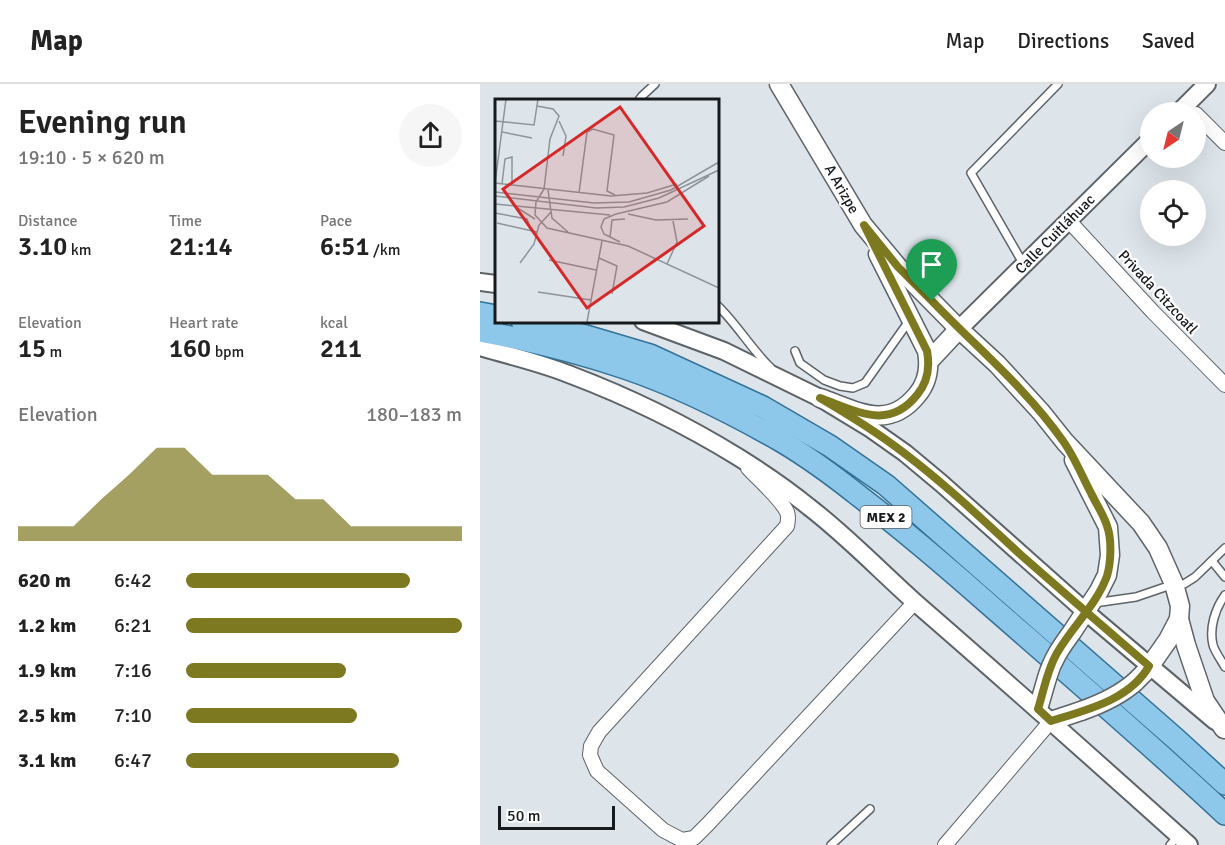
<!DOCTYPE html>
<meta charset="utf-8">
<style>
body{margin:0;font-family:Signika,sans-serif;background:#f6f6f6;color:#222;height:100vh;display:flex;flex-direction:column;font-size:22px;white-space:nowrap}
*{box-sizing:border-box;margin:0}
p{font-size:20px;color:#767676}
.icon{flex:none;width:33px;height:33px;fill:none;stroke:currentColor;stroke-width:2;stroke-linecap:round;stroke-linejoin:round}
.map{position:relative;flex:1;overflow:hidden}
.drawer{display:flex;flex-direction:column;background:#fff;width:480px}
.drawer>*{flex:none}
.needle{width:39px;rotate:215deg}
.controls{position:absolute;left:660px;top:18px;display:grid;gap:12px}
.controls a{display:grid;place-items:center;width:66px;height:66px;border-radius:50%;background:#fff;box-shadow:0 6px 24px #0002;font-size:30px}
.scale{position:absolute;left:18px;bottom:15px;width:117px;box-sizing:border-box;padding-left:6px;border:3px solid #171a1c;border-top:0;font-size:16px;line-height:21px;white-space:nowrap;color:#171a1c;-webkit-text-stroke:4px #fff;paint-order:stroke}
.pin{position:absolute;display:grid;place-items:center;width:51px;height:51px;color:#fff;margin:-62px -26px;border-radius:50% 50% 50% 0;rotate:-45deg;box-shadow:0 0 6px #0007}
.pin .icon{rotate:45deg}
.round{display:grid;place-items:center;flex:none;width:63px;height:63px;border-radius:32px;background:#f6f6f6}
.summary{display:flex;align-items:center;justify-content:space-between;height:102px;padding:0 18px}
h1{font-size:33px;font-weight:600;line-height:45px}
.figures{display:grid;grid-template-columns:repeat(3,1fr);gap:9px;height:102px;padding:6px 18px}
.figures div{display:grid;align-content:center}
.figures b{font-size:26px;font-weight:600}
.figures small{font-size:16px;font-weight:400}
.figures p{font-size:16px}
.chart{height:168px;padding:12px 18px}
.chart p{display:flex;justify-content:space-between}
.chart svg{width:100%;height:108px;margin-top:6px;fill:#7d7920;opacity:.7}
ul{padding:0 18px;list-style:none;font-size:20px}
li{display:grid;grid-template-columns:96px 72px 1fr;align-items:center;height:45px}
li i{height:15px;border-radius:8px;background:#7d7920}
header{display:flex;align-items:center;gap:36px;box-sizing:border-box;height:84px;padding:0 30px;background:#fff;border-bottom:2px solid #e0e0e0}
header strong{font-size:28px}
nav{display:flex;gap:33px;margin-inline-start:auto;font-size:21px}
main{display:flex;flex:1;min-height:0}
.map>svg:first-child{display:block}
</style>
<header>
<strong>Map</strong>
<nav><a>Map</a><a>Directions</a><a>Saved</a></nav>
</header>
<main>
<section class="drawer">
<div class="summary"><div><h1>Evening run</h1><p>19:10 · 5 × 620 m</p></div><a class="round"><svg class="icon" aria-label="share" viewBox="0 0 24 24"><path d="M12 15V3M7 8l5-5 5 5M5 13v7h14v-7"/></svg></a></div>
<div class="figures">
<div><p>Distance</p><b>3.10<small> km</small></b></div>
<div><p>Time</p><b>21:14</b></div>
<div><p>Pace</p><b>6:51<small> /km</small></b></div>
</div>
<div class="figures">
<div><p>Elevation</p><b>15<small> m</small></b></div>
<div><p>Heart rate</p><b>160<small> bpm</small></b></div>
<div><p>kcal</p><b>211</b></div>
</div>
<div class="chart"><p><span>Elevation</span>180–183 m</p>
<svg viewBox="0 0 160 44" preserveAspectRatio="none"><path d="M0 44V38L10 38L20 38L30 27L40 17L50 6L60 6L70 17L80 17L90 17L100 27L110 27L120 38L130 38L140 38L150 38L160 38V44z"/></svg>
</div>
<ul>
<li><b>620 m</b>6:42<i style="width:81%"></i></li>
<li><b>1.2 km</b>6:21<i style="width:100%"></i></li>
<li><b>1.9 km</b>7:16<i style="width:58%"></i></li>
<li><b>2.5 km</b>7:10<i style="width:62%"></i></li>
<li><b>3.1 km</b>6:47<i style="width:77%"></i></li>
</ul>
</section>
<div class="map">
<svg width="745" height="761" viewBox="0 0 745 761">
<rect width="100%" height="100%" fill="#dde5eb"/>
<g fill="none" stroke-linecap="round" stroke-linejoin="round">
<defs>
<g id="service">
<polyline points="159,16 162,12 175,0"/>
<polyline points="544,181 491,89 578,0"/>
<path d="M237 221C257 240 271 265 291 284"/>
<polyline points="315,267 320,279 344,296 360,302 373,304 385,299 429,237"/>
<polyline points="732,477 745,493"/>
<path d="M745 511C735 525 729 544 733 561 735 568 741 576 745 583"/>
<polyline points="614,519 656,513 694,500 704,500 715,493 745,464"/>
<polyline points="351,761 390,725"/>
<polyline points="690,761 699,751"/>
</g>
<g id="minor">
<polyline points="716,30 745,59"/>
<polyline points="589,137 673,228 745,301"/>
<path d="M268 384C279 396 301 415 307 428 309 433 308 437 307 442L119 648 111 662 110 671 117 687 183 746 202 756 214 754 228 740 435 518"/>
<polyline points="465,761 571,637"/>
</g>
<g id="tertiary">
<polyline points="699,28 727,0"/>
<polyline points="0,198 16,200"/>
<polyline points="163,237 244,267 340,314 391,345 425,369 461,399 606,528 735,637"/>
<polyline points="479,245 670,56"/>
<path d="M0 263C30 272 62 279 91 291 149 313 206 341 258 373 282 388 307 405 329 423 367 452 401 488 437 520 529 600 619 680 709 761"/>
</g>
<g id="secondary">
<polyline points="299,0 383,141 418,183 479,245 517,280 561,328 585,358 661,439 678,464 694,500 700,522 699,535 688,556 667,586 655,598"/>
<polyline points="449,277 479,245"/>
<path d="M340 314C377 327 408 347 437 311 448 298 450 283 447 267L398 170"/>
<polyline points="699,535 706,561 725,617 744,645"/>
<polyline points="592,548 619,507 627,491 630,471 628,443 594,376"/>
<polyline points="558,625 567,594"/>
<polyline points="571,637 601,627"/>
</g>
<g id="primary">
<polyline points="0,229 16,232"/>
<polyline points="42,237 106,252 170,271 283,323 350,362 406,401 697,656 745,700"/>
<path d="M0 247C49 256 98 268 145 284 198 302 252 329 301 357 328 373 354 392 379 412 425 447 468 484 511 522 590 591 669 659 745 730"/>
</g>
</defs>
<use href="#service" stroke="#5d6469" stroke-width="10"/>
<use href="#minor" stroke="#5d6469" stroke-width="16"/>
<use href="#tertiary" stroke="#5d6469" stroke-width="20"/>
<use href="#secondary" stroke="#5d6469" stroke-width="21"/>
<use href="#primary" stroke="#327298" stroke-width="24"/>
<use href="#service" stroke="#fff" stroke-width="7"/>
<use href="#minor" stroke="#fff" stroke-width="14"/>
<use href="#tertiary" stroke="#fff" stroke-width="16"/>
<use href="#secondary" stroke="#fff" stroke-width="18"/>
<use href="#primary" stroke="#8dc7e9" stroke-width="21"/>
<defs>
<g id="secondary-bridge">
<path d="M567 594C572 576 581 563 592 548"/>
<path d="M601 627C621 620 639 612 655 598"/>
</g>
</defs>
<use href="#secondary-bridge" stroke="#5d6469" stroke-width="21" stroke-linecap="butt"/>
<use href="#secondary-bridge" stroke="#fff" stroke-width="18"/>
</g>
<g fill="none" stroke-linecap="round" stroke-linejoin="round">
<defs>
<path id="route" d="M452 217C496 263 546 304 583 357 594 372 602 392 611 409 616 420 624 431 627 442 632 455 631 479 627 492 617 520 592 543 577 569 567 586 564 606 558 625L571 637C606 626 650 616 669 582 626 545 583 508 541 471 503 436 465 400 424 369 397 348 369 331 340 314 377 327 408 347 437 311 448 298 450 283 447 267L384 141 418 183 452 217"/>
</defs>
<use href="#route" stroke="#fff" stroke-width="12"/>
<use href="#route" stroke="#7d7920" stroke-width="8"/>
</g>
<g text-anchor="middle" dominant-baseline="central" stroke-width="4.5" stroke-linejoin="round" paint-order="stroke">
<rect fill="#fff" stroke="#5d5f60" stroke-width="1.5" x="380.5" y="422" width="51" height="22" rx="4.5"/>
<g font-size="14" font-weight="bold" fill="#171a1c">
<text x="406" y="433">MEX 2</text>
</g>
<g font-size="15" fill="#171a1c" stroke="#fff">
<text transform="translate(362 105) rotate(60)">A Arizpe</text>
<text transform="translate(575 150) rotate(-45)">Calle Cuitláhuac</text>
<text transform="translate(678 208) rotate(47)">Privada Citzcoatl</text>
</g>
</g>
<g transform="translate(15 15)">
<rect width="224" height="224" fill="#dde5eb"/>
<path fill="none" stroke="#8e9498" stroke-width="1.5" d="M42 7 58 10 64 17 55 40 49 90M0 22 39 26 43 0M64 22 71 37 68 57M7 33 37 39M0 84 116 97 152 94 182 85M0 84 11 0M7 85 10 60 17 58V86M49 90 41 103 40 116 52 129 133 147 224 189M53 91 57 119 73 133M0 93 99 104 134 103 176 91 224 63M84 94 92 33 98 30 119 36 112 92 120 96M0 97 101 109 129 108 164 99 224 71M0 105 115 116M21 108 40 120M0 114 32 120 36 131M121 115 172 103 214 77M121 115 109 120 106 128 109 135 125 143M133 115 161 121 193 120M2 124 42 133M115 138 117 121 130 120M104 159 122 167 117 195M54 161 101 171M25 164 39 145 44 126 56 113M172 165 182 143 178 122M43 193 96 201M92 223 107 142"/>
<path fill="#d62828" fill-opacity="0.15" stroke="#d62828" stroke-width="3" d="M125 8 209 127 92 209 8 90Z"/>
<rect width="224" height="224" fill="none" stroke="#171a1c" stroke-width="3"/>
</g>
</svg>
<div class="controls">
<a><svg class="needle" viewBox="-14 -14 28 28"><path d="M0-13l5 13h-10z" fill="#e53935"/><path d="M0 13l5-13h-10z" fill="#767676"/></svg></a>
<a><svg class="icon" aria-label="locate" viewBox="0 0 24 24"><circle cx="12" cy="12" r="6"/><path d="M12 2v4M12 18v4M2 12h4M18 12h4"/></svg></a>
</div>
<div class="scale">50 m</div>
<div class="pin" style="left:452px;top:217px;background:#1e9e55"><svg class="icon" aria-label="arrive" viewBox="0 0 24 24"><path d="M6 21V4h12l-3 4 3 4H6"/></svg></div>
</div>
</main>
